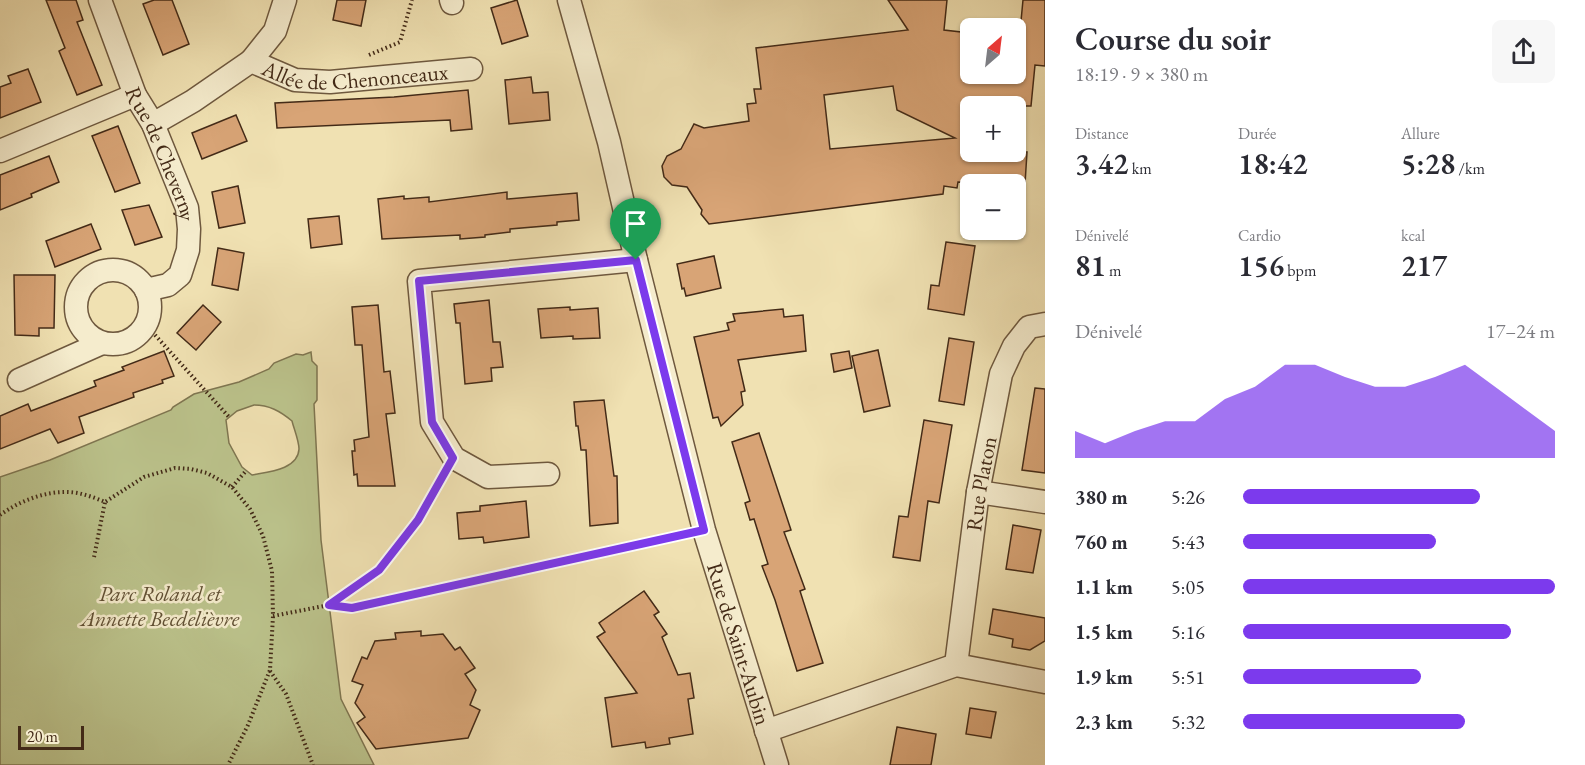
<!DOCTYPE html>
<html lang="fr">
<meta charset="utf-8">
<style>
body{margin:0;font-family:"EB Garamond",serif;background:#f7f7f7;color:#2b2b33;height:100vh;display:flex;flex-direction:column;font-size:22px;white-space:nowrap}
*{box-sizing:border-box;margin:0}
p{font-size:20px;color:#7c7c81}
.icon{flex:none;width:33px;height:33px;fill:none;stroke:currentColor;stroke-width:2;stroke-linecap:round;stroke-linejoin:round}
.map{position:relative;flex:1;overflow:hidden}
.panel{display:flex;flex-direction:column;background:#fff;width:540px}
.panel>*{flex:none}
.needle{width:39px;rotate:28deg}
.controls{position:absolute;left:960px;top:18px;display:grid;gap:12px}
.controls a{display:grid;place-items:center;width:66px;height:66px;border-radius:9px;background:#fff;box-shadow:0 2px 4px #0004;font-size:30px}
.scale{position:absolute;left:18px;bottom:15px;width:66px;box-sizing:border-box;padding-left:6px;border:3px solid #432a17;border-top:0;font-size:16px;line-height:21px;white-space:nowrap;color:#432a17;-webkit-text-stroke:4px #f5eccd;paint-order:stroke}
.pin{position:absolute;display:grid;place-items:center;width:51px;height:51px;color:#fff;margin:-62px -26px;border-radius:50% 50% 50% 0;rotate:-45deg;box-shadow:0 0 6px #0007}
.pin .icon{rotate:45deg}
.round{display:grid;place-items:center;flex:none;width:63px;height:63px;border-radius:9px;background:#f7f7f7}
.overview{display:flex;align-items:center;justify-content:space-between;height:102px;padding:0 30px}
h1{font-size:33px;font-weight:600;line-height:45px}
.figures{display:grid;grid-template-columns:repeat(3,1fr);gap:9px;height:102px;padding:6px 30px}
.figures div{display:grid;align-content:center}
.figures b{font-size:30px;font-weight:600}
.figures small{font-size:16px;font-weight:400}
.figures p{font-size:16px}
.chart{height:168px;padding:12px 30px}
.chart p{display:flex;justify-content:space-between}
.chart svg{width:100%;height:108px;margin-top:6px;fill:#7c3aed;opacity:.7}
ul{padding:0 30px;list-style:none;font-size:20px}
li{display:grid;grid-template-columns:96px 72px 1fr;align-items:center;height:45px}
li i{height:15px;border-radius:8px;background:#7c3aed}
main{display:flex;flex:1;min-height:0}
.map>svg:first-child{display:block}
</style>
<main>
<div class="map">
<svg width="1045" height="765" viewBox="0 0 1045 765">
<rect width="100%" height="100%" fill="#f0e1b2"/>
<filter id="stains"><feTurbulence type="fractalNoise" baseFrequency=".00333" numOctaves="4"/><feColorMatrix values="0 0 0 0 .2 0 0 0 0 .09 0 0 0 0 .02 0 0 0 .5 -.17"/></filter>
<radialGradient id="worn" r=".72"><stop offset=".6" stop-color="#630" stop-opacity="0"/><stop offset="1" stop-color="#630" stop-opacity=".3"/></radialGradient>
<path fill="#bbc28b" stroke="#7f7651" stroke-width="1.5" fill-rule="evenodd" d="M311 352 312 361 317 366V400L314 404 321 540 341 699 374 765H0V477L50 460 171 410 173 407 194 394 239 382 269 369 274 363 296 354 303 355ZM254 405C269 405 280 411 292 421 294 429 299 441 299 449 298 470 267 472 252 475L242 467 229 443 226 420 237 411Z"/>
<g fill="#d8a476" stroke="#432a17" stroke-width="1.5" fill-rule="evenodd">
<polygon points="46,0 76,0 83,20 77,22 102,85 77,95 59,51 65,48"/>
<polygon points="154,0 172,0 189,44 163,55 143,4"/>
<polygon points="337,0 366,0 361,26 333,20"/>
<polygon points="517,0 528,36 502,44 491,8"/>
<path d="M888 0H947L944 30 970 33V74H1016L1023 0H1045V66L1035 65 1031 106H970V152H1027L1025 184 958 182 957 188 944 186 943 194 709 224 701 214 702 210 687 187 672 185 664 177 662 166 667 156 681 149 694 124 704 128 749 121 747 104 756 103 754 89H761L756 48 908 30ZM893 86 897 110 955 138 830 149 824 95Z"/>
<polygon points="28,69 41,102 0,118 0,87 11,83 8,76"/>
<polygon points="531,77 533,93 548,92 550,120 509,124 505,80"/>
<polygon points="468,90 472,129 451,131 450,120 277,128 275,103 394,97"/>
<polygon points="236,115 247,141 202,159 192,133"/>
<polygon points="118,126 140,183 115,192 92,136"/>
<polygon points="49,156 59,182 31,194 32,197 0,210 0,175"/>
<polygon points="238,186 245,223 219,228 212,192"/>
<polygon points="507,192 507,199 577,193 579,220 557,222 557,225 510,229 510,232 485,235 485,237 460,239 460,235 382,239 378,199 404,196 404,199 429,197 429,202"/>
<polygon points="149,205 162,237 135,245 122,210"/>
<polygon points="339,216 342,244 311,248 308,219"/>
<polygon points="91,224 101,249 55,267 46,241"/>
<polygon points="946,242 975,246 964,315 928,309 931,285 939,286"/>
<polygon points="218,248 244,253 238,290 212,285"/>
<polygon points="714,256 721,288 686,296 684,288 682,289 677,264"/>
<polygon points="14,275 55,275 54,328 39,328 39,336 15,335"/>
<polygon points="489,300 493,342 500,342 503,367 491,368 492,381 465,384 460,323 456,323 454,304"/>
<polygon points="203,305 221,322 196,350 177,333"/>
<polygon points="378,305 384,372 390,371 395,413 386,414 395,486 358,486 357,474 354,475 352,451 355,451 354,440 369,437 362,345 355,345 352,307"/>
<polygon points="570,307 570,310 598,308 600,338 573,339 573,336 541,338 538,309"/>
<polygon points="783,309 784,317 803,315 806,351 738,360 745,391 741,392 743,405 721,426 718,417 713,418 694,337 729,330 727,323 735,321 733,314"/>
<polygon points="949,338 974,342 964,405 939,401"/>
<polygon points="878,350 890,406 864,412 852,356"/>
<polygon points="164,351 174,376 162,380 163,383 133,393 134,397 79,417 84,433 58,443 50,429 0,449 0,416 28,404 31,411 96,386 94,381 124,370 122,367"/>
<polygon points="849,351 852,368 834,372 831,354"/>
<polygon points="1035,388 1045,389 1045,473 1022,470"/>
<polygon points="604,400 614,476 617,476 618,523 590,526 586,450 581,450 578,426 576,426 574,402"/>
<polygon points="924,420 952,425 939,503 928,501 920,561 893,557 899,516 908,517"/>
<polygon points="759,433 791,530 784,532 805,589 800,591 823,663 797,671 775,600 762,566 768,564 754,519 750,520 745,503 750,501 732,442"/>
<polygon points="526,501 529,537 484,543 483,537 459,539 457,513 480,511 480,506"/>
<polygon points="1013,525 1041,530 1033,573 1006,569"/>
<polygon points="644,591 659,612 654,615 667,634 662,637 678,675 690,673 694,698 688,699 693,734 669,738 670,744 646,748 645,742 612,747 605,698 637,693 597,637 605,632 599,623"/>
<polygon points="993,609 1045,618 1045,641 1030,650 1012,647 1013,639 989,634"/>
<polygon points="421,631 421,636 443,634 455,650 460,647 475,668 465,674 476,690 470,705 480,710 468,738 376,749 357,723 365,717 355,703 363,685 352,681 362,657 367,659 375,641 396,639 395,633"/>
<polygon points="970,708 996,712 991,738 966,734"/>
<polygon points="897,727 936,734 931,765 890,765"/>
</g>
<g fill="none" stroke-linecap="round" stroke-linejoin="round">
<defs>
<g id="minor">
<path id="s1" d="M100 0 135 95 153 124 187 208 189 229 188 250 180 275 168 285 146 290"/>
<polyline points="451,0 452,3"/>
<path id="s2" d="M569 0 609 142 636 260 704 530 777 765"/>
<polyline points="251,61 275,31 285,0"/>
<path id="s3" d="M153 124 193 101 251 61 295 80 330 82 471 69"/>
<polyline points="0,151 135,95"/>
<circle cx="113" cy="307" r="37"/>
<polyline points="19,380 102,343"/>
<polyline points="548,474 488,477 454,458 432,422 419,281 636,260"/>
<polyline points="978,492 1045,502"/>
<path id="s4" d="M956 665 978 492 1001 374 1014 346 1029 327 1045 324"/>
<polyline points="766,731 956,665 1045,682"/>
</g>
</defs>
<use href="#minor" stroke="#6e583e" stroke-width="25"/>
<g stroke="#432a17" stroke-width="4" stroke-dasharray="1.5 3" stroke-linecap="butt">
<polyline points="369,55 400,42 412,0"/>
<polyline points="146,325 229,417"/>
<polyline points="232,487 245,472"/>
<path d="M0 515C22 499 55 487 82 494 90 496 98 499 105 502L144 477 175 468 191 469 207 473 232 487 250 509 263 536 272 571 273 616 270 670 248 725 228 765"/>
<polyline points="94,557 105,502"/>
<polyline points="330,605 379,570 418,520 444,474"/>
<polyline points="273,616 329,605 352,608 683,535"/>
<polyline points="270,671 286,694 313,765"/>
</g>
<use href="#minor" stroke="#f5eccd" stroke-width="22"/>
</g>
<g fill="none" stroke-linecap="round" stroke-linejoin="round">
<defs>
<polygon id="route" points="636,260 704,530 352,608 329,605 379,570 418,520 453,458 432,422 419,281"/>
</defs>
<use href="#route" stroke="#fff" stroke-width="12"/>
<use href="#route" stroke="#7c3aed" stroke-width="8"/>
</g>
<g text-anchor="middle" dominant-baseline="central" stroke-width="5" stroke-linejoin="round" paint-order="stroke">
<g font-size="22" fill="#432a17" stroke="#f5eccd">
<text stroke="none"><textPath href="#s3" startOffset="224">Allée de Chenonceaux</textPath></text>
<text stroke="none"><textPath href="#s1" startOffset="166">Rue de Cheverny</textPath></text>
<text stroke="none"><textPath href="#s4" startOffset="183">Rue Platon</textPath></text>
<text stroke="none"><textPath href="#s2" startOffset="666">Rue de Saint-Aubin</textPath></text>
</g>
<g font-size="22" font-style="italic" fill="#615034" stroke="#f5eccd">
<text x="160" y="593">Parc Roland et<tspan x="160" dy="25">Annette Becdelièvre</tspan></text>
</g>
</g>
<rect width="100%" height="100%" filter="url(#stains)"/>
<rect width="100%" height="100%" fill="url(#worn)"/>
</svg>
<div class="controls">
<a><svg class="needle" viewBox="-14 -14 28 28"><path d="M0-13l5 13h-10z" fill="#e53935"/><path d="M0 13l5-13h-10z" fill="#7c7c81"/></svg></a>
<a>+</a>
<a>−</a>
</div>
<div class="scale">20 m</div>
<div class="pin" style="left:636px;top:260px;background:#1e9e55"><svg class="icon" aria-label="arrive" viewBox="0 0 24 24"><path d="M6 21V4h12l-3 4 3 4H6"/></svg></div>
</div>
<section class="panel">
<div class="overview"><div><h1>Course du soir</h1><p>18:19 · 9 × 380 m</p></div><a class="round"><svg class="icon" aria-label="share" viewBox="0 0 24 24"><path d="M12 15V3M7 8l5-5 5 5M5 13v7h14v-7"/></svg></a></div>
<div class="figures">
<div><p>Distance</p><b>3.42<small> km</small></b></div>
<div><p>Durée</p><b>18:42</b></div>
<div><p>Allure</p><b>5:28<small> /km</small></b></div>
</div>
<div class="figures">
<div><p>Dénivelé</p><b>81<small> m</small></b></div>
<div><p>Cardio</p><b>156<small> bpm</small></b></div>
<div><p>kcal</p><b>217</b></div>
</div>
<div class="chart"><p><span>Dénivelé</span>17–24 m</p>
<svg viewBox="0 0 160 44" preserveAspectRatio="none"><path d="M0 44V33L10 38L20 33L30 29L40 29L50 20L60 15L70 6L80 6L90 11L100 15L110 15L120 11L130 6L140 15L150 24L160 33V44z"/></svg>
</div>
<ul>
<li><b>380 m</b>5:26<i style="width:76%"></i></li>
<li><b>760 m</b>5:43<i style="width:62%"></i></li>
<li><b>1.1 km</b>5:05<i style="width:100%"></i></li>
<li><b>1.5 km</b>5:16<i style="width:86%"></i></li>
<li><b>1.9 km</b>5:51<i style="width:57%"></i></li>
<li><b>2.3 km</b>5:32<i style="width:71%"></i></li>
</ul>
</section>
</main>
